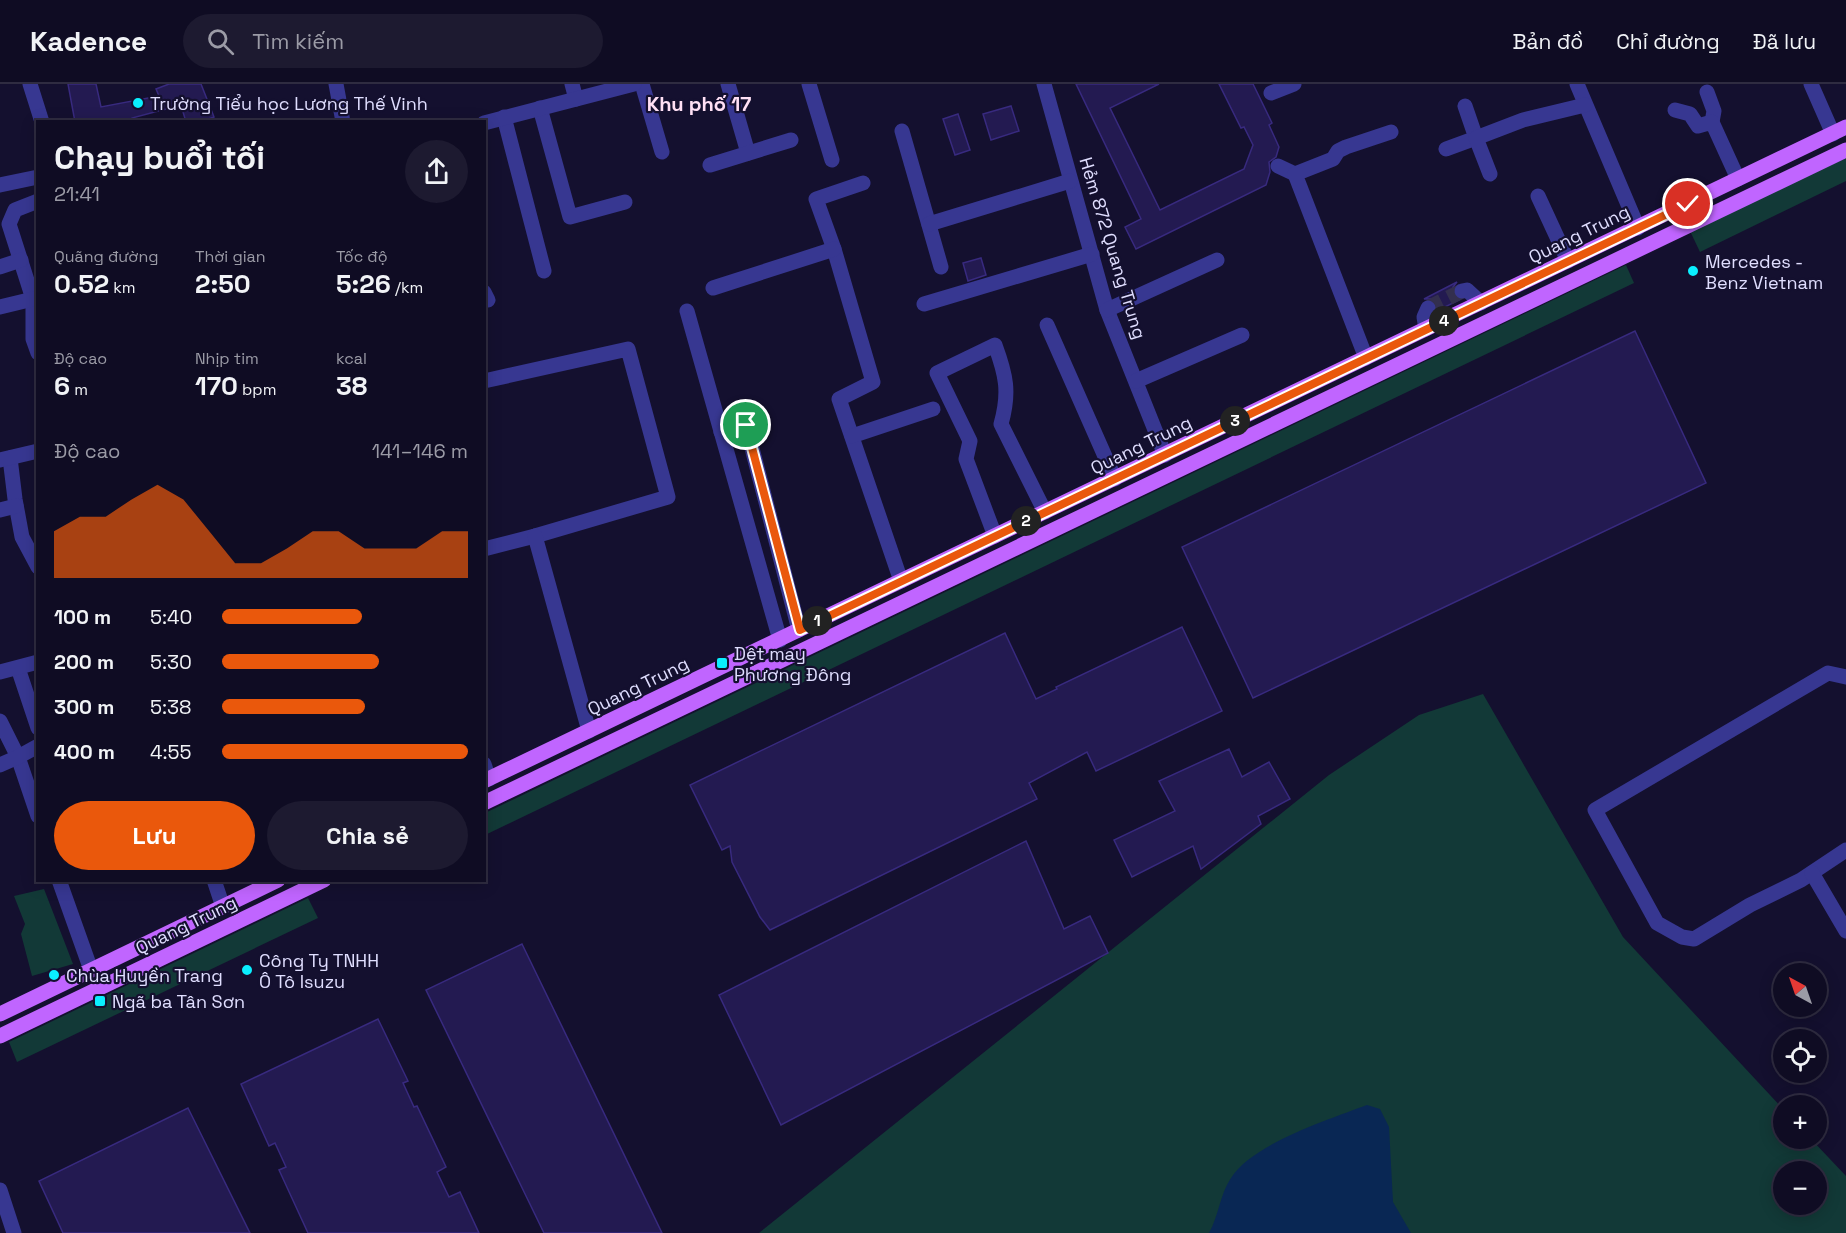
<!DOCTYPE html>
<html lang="vi">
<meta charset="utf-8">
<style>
body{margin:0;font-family:"Space Grotesk",sans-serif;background:#1d1a30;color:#f1f3f6;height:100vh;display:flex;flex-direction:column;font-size:22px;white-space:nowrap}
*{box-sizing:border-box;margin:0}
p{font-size:20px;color:#9b9ba6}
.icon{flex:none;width:33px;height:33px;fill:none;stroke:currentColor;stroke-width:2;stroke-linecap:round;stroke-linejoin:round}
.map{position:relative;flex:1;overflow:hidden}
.drawer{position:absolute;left:36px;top:36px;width:450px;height:762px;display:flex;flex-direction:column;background:#0f0c23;border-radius:0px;box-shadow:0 3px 15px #0003,0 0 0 2px #2f2c41}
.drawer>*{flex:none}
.needle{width:39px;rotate:320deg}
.controls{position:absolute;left:1773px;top:879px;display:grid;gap:12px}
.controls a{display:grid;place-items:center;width:54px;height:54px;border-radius:50%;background:#0f0c23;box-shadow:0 3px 15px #0003,0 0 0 2px #2f2c41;font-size:30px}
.pin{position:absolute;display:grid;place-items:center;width:51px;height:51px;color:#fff;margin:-26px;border:3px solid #fff;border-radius:50%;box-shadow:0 2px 6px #0007}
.km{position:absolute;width:30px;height:30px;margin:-15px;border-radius:50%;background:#222;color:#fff;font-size:16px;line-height:30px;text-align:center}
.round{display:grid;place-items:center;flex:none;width:63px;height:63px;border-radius:32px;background:#1d1a30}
.head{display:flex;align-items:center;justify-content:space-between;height:102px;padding:0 18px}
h1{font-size:33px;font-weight:800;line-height:45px}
.metrics{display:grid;grid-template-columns:repeat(3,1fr);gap:9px;height:102px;padding:6px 18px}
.metrics div{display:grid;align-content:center}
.metrics b{font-size:26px;font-weight:800}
.metrics small{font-size:16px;font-weight:400}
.metrics p{font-size:16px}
.chart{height:168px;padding:12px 18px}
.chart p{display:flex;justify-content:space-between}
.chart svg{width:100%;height:108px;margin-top:6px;fill:#ea580c;opacity:.7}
.action{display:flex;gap:12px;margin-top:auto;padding:12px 18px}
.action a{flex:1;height:69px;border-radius:36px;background:#ea580c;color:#fff;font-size:24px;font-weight:800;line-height:69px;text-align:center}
.action a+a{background:#1d1a30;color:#f1f3f6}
ul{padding:0 18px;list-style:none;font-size:20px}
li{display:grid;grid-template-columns:96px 72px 1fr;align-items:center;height:45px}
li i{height:15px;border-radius:8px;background:#ea580c}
header{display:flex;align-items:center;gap:36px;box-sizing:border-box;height:84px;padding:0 30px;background:#0f0c23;border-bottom:2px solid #2f2c41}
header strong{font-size:28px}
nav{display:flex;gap:33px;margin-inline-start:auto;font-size:21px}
.search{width:420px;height:54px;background:#1d1a30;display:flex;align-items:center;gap:15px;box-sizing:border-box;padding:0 21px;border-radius:33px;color:#9b9ba6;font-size:22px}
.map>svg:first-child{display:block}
</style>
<header>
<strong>Kadence</strong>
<div class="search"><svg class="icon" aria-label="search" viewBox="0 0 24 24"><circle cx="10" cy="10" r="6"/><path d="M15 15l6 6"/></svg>Tìm kiếm</div>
<nav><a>Bản đồ</a><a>Chỉ đường</a><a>Đã lưu</a></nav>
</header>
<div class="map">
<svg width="1846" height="1149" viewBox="0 0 1846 1149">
<rect width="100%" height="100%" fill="#14102f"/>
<g fill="#123937" fill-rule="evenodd">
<polygon points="1846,74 1846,97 1700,168 1690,147"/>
<polygon points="1626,181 1634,199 485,751 485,729"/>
<path d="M1483 610 1623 853 1783 1025 1784 1054 1811 1055 1846 1092V1149H759L1329 691 1419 631ZM1784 1088H1816V1120H1784Z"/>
<polygon points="44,805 73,880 32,892 21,850 25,840 14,812"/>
<polygon points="308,814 318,834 17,978 9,958"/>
</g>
<path fill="#092754" d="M1367 1021 1380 1025 1389 1043 1393 1118 1411 1149H1209C1219 1131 1220 1110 1231 1094 1252 1060 1330 1035 1367 1021Z"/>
<g fill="#231a51" stroke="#382a7f" stroke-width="1.5">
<polygon points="68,0 96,0 101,23 159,12 156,5 169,0 201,0 214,33 200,38 186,38 181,21 132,34 132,38 75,38"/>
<polygon points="1076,0 1159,0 1110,24 1160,126 1244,85 1253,61 1244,43 1241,44 1219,0 1253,0 1272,39 1269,41 1279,63 1276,73 1269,78 1270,88 1266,101 1136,165 1125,143 1141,135"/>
<polygon points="1011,22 1019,47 991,56 983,30"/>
<polygon points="958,30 970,66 955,71 943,35"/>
<polygon points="981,174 986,191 968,197 963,179"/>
<polygon points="1457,198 1453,203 1452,208 1454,213 1459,216 1437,227 1435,218 1431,215 1424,215"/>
<polygon points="1635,247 1706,399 1253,614 1182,463"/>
<polygon points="1182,543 1222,627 1096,687 1087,668 1029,699 1037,715 770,846 760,833 732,778 730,762 722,766 690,701 1005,549 1036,615 1057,605 1056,603"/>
<polygon points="1229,665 1242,693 1269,678 1290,715 1258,732 1261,740 1201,785 1193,762 1132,793 1114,756 1175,727 1159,697"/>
<polygon points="1026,757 1064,845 1090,832 1108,869 781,1041 719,911"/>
<polygon points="522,860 662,1149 544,1149 426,906"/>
<polygon points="378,935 408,997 403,999 414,1023 417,1022 446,1083 437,1088 449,1113 460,1108 479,1149 308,1149 279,1086 286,1083 275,1059 269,1062 241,1000"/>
<polygon points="188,1024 250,1149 63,1149 39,1097"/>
</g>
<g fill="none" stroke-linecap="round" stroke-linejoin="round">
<polyline stroke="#332f4e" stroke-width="15" stroke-dasharray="15 8" stroke-linecap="butt" points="1428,224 1462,207"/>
<g stroke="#373791" stroke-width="15">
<polyline points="30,0 42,38"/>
<polyline points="336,0 343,38"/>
<polyline points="572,0 576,15"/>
<polyline points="642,0 662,68"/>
<polyline points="728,0 748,69"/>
<polyline points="809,0 832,76"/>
<polyline points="1044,0 1107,226 1165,371"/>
<polyline points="1577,0 1638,144"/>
<polyline points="1811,0 1833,50"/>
<polyline points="1707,8 1714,27 1712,38"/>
<polyline points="1271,9 1294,0"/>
<polyline points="540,24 570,133 625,118"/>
<polyline points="1675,26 1690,30 1698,42 1712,38 1738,95"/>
<polyline points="504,33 544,187"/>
<polyline points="484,39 634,0"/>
<polyline points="902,47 941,183"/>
<polyline points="1446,65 1476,54 1465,22"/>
<polyline points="710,81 791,56"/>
<polyline points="1278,82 1295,90"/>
<polyline points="1490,90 1476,54 1523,36 1585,21"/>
<polyline points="863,99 816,115 834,165 873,298 839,315 901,497"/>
<polyline points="0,101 38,93"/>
<polyline points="1538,112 1568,177"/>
<polyline points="38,117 15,126 9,140 33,215 33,255 38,269"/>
<polyline points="929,140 1070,97"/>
<polyline points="0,183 21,176"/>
<polyline points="713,204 834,165"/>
<polyline points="1462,207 1467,206 1481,219"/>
<polyline points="484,208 488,216"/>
<polyline points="924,220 1092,170"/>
<polyline points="0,223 33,215"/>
<polyline points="1107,226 1217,176"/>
<polyline points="687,227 780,556"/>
<polyline points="1047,241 1115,395"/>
<polyline points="1426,245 1424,233 1428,224"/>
<polyline points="1366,274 1295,90 1333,75 1338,67 1346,63 1391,48"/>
<polyline points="484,297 628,265 668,413 535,452 484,465"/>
<polyline points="1136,297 1242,251"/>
<polyline points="721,348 746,341 799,546"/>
<polyline points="852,352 933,325"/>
<polyline points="10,374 15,415 22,453 38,483"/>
<polyline points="0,376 38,367"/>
<polyline points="0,426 16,422"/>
<polyline points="535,452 589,647"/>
<path d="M995 452 966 375 970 357 937 289 995 261C1006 291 1010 308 1001 340L1045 428"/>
<polyline points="18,584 38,644"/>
<polyline points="0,588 38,578"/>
<polyline points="1846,593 1828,589 1595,726 1657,839 1682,853 1694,855 1750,821 1801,796 1846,766"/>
<polyline points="0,637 18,673 38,732"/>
<polyline points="484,680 489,695"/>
<polyline points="0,681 18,673 38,662"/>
<polyline points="1812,789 1846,847"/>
<polyline points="59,796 91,886"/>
<polyline points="214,796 223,823"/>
<polyline points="0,1106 14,1149"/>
</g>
<g stroke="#c065ff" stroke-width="15">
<polyline points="484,697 1846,43"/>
<polyline points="484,719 1846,66"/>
<polyline points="0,930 278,796"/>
<polyline points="0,952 324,796"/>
</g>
</g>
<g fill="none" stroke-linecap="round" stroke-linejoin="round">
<defs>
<polyline id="route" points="746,341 800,546 1688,120"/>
</defs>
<use href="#route" stroke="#fff" stroke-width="12"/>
<use href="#route" stroke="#ea580c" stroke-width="8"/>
</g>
<g fill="#0aefff" stroke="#14102f" stroke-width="2">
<circle cx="138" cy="19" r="6"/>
<circle cx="1693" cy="187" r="6"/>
<rect x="716" y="573" width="12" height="12" rx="3"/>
<circle cx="247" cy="886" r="6"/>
<circle cx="54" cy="891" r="6"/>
<rect x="94" y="911" width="12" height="12" rx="3"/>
</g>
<g text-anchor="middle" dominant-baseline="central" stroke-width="4.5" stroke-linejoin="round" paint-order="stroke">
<g font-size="18" fill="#e0deff" stroke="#14102f" text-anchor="start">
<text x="150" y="19">Trường Tiểu học Lương Thế Vinh</text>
<text x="1705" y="177">Mercedes -<tspan x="1705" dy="21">Benz Vietnam</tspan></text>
<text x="734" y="569">Dệt may<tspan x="734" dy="21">Phương Đông</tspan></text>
<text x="259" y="876">Công Ty TNHH<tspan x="259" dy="21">Ô Tô Isuzu</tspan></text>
<text x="66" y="891">Chùa Huyền Trang</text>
<text x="112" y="917">Ngã ba Tân Sơn</text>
</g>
<g font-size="18" fill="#e0deff" stroke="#14102f">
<text transform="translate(1579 150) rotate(-26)">Quang Trung</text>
<text transform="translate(1113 164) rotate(73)">Hẻm 872 Quang Trung</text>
<text transform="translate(1141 361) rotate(-26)">Quang Trung</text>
<text transform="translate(638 602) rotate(-26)">Quang Trung</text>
<text transform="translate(186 841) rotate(-26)">Quang Trung</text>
</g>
<g font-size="20" font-weight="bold" fill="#ffe0f5" stroke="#14102f">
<text x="699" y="20">Khu phố 17</text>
</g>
</g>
</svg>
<div class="controls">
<a><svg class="needle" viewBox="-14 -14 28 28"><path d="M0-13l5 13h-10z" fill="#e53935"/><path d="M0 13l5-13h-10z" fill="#9b9ba6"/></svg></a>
<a><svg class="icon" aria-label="locate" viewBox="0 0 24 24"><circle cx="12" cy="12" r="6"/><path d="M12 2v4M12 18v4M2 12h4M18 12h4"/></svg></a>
<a>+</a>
<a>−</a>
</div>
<div class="pin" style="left:746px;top:341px;background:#1e9e55"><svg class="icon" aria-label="arrive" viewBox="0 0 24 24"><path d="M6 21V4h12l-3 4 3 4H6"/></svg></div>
<div class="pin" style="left:1688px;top:120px;background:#d93025"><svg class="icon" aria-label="check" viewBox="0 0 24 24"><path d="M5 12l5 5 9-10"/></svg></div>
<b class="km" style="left:817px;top:537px">1</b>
<b class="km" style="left:1026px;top:437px">2</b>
<b class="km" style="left:1235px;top:337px">3</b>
<b class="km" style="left:1444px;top:237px">4</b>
<section class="drawer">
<div class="head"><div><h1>Chạy buổi tối</h1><p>21:41</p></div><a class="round"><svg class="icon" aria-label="share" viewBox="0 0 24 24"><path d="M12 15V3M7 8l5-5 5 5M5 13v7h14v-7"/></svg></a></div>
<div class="metrics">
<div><p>Quãng đường</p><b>0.52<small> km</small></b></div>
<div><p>Thời gian</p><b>2:50</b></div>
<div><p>Tốc độ</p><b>5:26<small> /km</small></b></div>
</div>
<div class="metrics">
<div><p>Độ cao</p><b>6<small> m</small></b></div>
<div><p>Nhịp tim</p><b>170<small> bpm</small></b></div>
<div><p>kcal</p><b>38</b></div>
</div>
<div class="chart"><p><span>Độ cao</span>141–146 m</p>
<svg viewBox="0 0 160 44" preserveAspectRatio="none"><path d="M0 44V25L10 19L20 19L30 12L40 6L50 12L60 25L70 38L80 38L90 32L100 25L110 25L120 32L130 32L140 32L150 25L160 25V44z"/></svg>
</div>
<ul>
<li><b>100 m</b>5:40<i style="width:57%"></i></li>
<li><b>200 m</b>5:30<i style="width:64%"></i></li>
<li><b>300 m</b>5:38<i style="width:58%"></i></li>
<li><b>400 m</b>4:55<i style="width:100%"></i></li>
</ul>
<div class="action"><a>Lưu</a><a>Chia sẻ</a></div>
</section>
</div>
